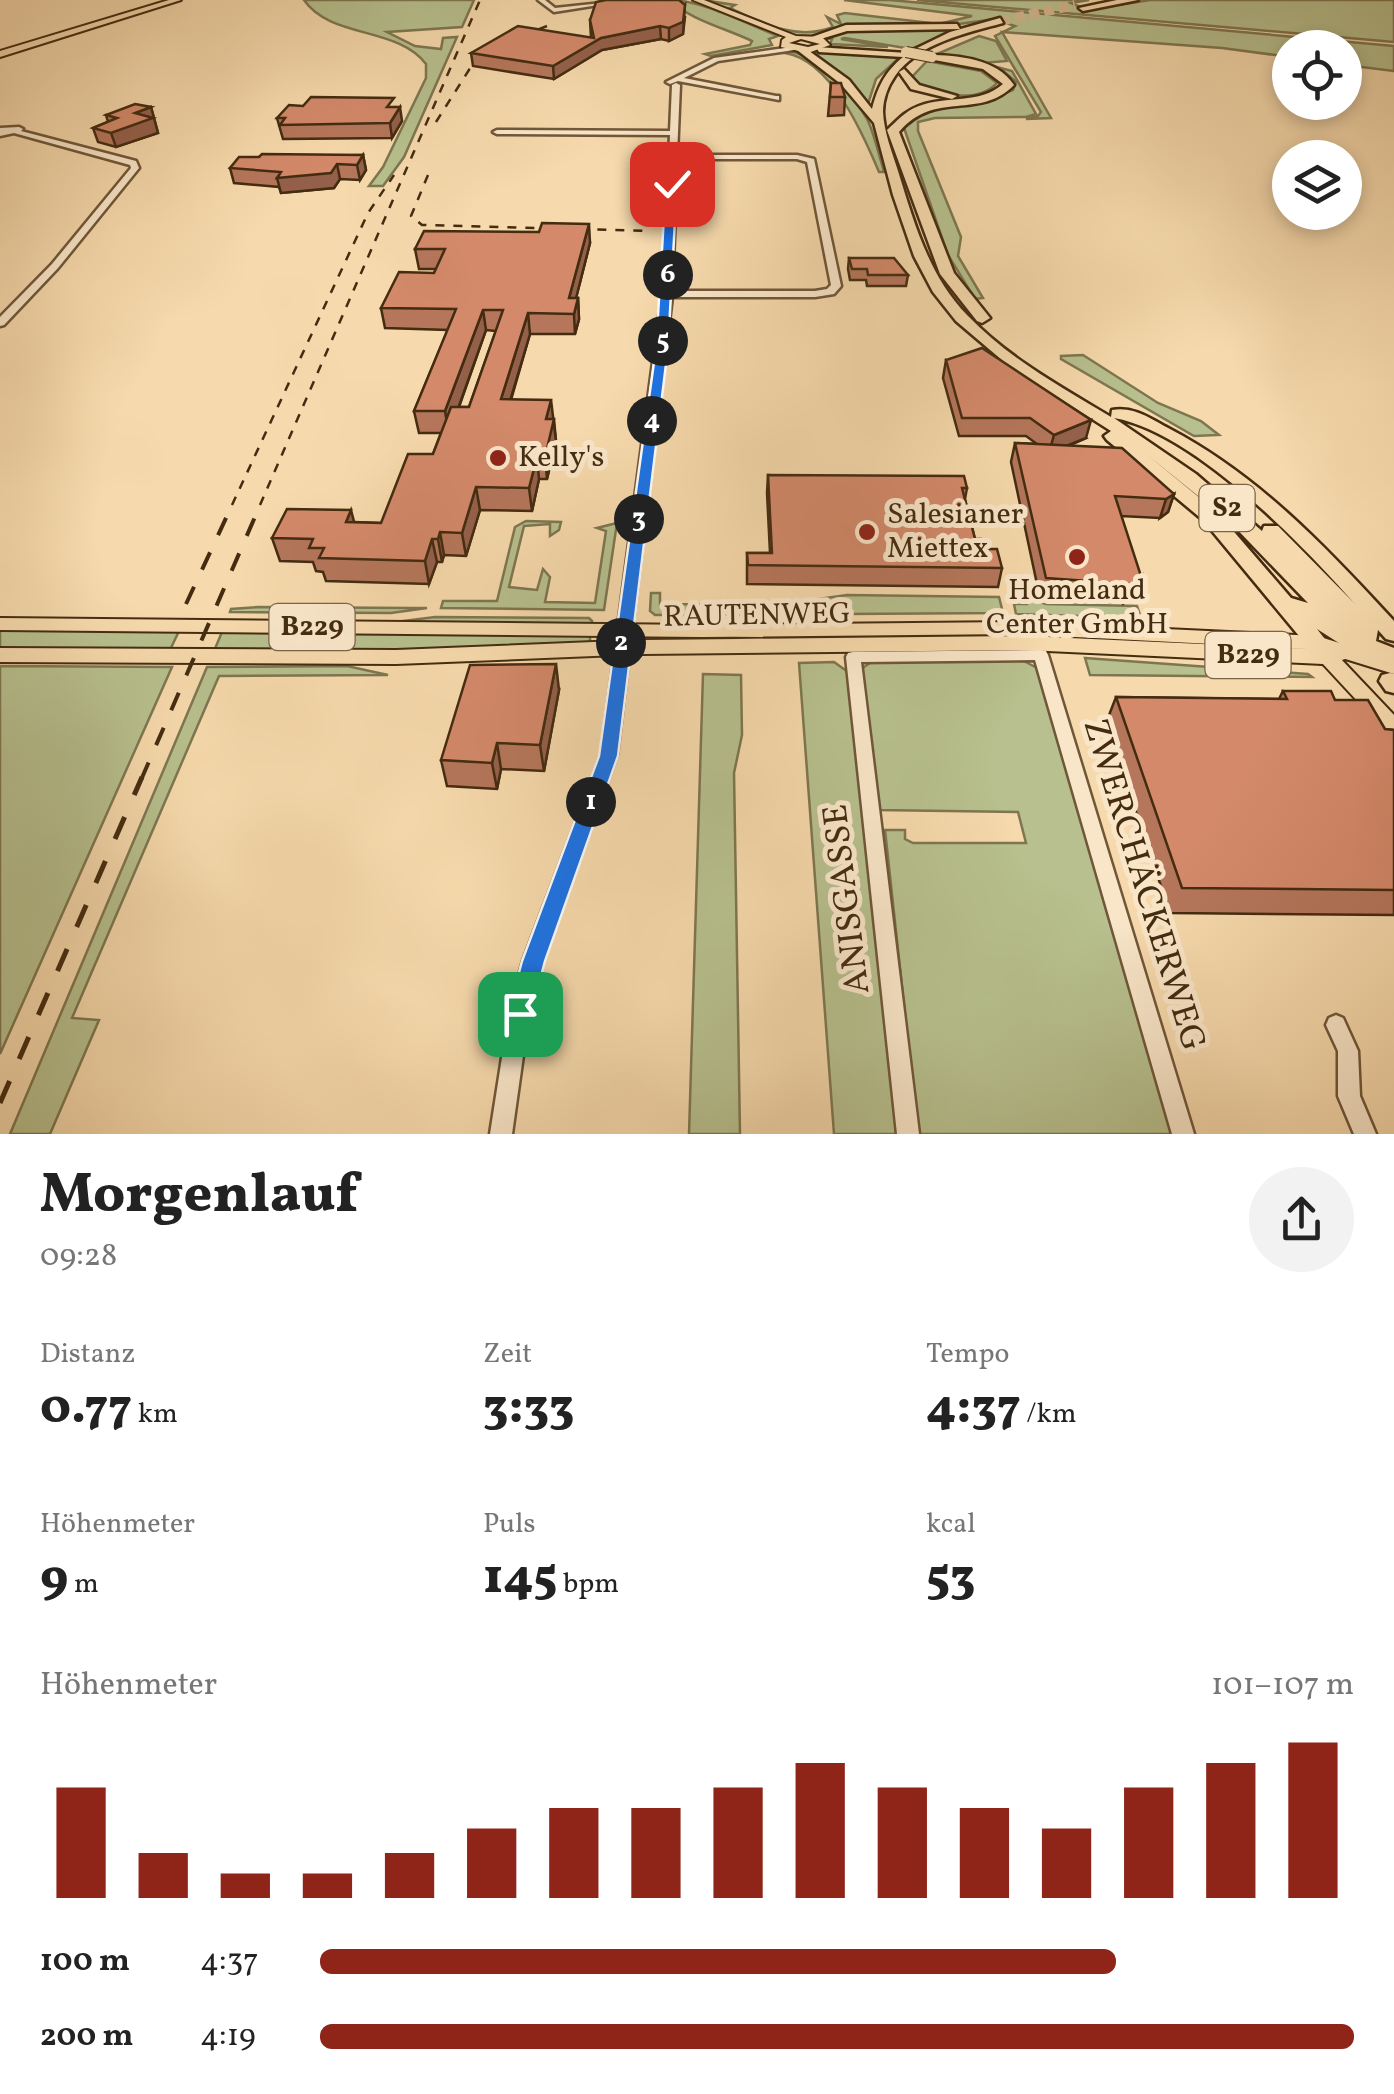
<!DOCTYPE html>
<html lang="de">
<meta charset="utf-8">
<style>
body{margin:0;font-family:Vollkorn,serif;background:#f2f2f2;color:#222;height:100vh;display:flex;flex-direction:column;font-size:38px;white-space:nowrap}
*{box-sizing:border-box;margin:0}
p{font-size:32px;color:#767676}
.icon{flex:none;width:55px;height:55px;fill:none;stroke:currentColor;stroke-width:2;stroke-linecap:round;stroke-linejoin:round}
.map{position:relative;height:1134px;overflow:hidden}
.drawer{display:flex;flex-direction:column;background:#fff;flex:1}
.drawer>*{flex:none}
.buttons{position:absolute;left:1272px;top:30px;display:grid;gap:20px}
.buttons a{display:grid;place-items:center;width:90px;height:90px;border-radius:50%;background:#fff;box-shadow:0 5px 15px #0003;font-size:50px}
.pin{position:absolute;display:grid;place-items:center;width:85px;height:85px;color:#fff;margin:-42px;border-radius:20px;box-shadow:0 5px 15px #0006}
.km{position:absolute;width:50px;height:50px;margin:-25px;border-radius:50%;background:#222;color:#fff;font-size:28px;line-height:50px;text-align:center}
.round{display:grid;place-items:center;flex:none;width:105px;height:105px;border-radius:52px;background:#f2f2f2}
.headline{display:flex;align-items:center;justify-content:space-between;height:170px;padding:0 40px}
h1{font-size:55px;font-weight:800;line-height:75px}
.stats{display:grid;grid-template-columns:repeat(3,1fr);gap:15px;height:170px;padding:10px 40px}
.stats div{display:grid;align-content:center}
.stats b{font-size:50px;font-weight:800}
.stats small{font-size:28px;font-weight:400}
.stats p{font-size:28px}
.chart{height:280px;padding:20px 40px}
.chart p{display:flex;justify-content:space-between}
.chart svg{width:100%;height:180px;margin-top:10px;stroke:#8f2418;stroke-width:6}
ul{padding:0 40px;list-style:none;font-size:32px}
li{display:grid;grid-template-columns:160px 120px 1fr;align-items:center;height:75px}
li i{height:25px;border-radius:12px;background:#8f2418}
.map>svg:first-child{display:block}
</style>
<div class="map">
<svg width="1394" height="1134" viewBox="0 0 1394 1134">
<rect width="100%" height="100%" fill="#f6d9ac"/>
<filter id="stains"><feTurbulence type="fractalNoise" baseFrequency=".002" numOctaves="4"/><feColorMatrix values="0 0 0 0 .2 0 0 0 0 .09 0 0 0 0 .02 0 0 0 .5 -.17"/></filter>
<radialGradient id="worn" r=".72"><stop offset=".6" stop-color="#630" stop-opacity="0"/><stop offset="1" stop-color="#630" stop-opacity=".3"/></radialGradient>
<g fill="#b7c08e" stroke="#7e7650" stroke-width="2.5">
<path d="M304 0H474L462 27 387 32 415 46 441 49 443 38 457 37 404 157 383 186H369L383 167 426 78V64C397 26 331 39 304 0Z"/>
<path d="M670 0C702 0 747 24 778 36L769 39 772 45 711 56 705 54 750 45 752 41C725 28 690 20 670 0Z"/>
<path d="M703 0 735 5 730 8C764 24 797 41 833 27L827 17 841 24 837 15 845 13 939 24 972 16 844 0H890L1394 46V71L1345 65V48H1290V57L1222 48 1002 32 1051 118 1026 119 1038 116 1041 112 995 36 1015 26 994 19 952 25 847 27 812 36H794Z"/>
<polygon points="917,0 1089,0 1071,3 1087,10 1150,0 1394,0 1394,42"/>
<polygon points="848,29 960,29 911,49 845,38 841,39 888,47 830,44 832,39 820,38"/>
<polygon points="979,36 996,41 1007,61 982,63 1012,71 1036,114 1026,117 935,118 918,122 918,131 961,237 958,256 983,298 975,299 948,255 903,125 914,112 988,99 1013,90 1016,82 1003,71 937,54"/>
<path d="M785 50C820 55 852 92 867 119 872 127 881 161 884 172H879C863 134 831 60 785 53 764 50 743 59 723 60Z"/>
<polygon points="809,52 821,51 901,56 876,79 868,104"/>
<path d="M927 61 981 71 997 83C977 104 930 96 911 78Z"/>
<polygon points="1083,355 1158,403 1201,421 1219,435 1194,436 1061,359 1061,356"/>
<polygon points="526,521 561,522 559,530 550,536 550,524 524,526 509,587 537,590 543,569 550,577 545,602 595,603 606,531 597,528 617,523 604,610 441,608 443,601 497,601 515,527"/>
<polygon points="1027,590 1030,599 1046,604 1137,606 1141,618 1016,614 1014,604 1027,604"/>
<polygon points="651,593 660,593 660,604 776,605 847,595 999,597 1003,613 655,615 650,611"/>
<polygon points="258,607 412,608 427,608 391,613 230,612 231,609"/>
<polygon points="435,617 589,618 592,621 591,625 395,622"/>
<polygon points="0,630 179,631 170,650 0,649"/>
<polygon points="222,632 590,634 590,642 460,649 214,651"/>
<polygon points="1085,658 1308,674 1312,677 1090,675"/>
<polygon points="1022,660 1039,669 1176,1134 918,1134 885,830 905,830 905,839 913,843 1026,843 1018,812 877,810 860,670 871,662"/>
<polygon points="834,662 848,672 899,1134 834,1134 799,663"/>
<polygon points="0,666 172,667 0,1054"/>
<polygon points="347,666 388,675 219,676 72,1018 99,1020 50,1134 10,1134 207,667"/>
<polygon points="703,674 741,675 742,735 734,773 740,1134 689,1134"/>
</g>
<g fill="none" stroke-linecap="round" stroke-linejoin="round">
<polyline stroke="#d2b68d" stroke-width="10" stroke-dasharray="10 5" stroke-linecap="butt" points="1000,21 1075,5"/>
<defs>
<g id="minor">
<polygon points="538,0 545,0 555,8 630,0 554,12"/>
<polygon points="792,47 794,50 718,61 684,78 776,96 779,96 779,100 678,81 670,84 666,82 714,58"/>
<path d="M676 83 680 85 677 155H797L814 159 841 286 834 294 815 297H672L617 755 543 961 529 1013 512 1134H490L509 1013 523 961 601 755 662 294 670 135 497 134 493 132 497 130 670 131 672 85ZM677 159H797L807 162 831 285 827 289 815 291H672Z"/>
<polygon points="19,127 23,129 21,131 136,161 139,168 58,268 4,325 0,326 0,317 52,264 131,168 130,165 14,133 0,136 0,128"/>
<polygon points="1041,650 1046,651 1048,655 1194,1134 1172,1134 1035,660 861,662 919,1134 897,1134 846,657 848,653 853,652"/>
<polygon points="1336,1015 1343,1018 1358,1051 1360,1096 1376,1134 1354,1134 1338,1096 1338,1051 1326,1025 1329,1018"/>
</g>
<g id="major">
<polygon points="169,0 181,0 0,57 0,51"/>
<path d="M693 0H704L796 36 822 37 830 45 808 53 781 47 782 40 786 37ZM801 39 820 44 808 47 789 43Z"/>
<polygon points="0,618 701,625 1015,622 1317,636 1394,660 1394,674 1339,657 1394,715 1394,736 1387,733 1323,664 1026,650 643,654 396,664 0,662 0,648 396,650 643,640 1026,636 1311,649 1015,634 701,637 0,630"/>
</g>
<g id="highway">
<polygon points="1117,0 1138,0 1083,11 1079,8"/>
<path d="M1000 18 1003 23C967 33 918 43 895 76 888 86 883 99 883 112 884 132 892 152 898 171 914 223 929 276 967 315 1008 358 1061 387 1111 417L1112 410C1134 406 1151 419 1170 429 1259 476 1326 547 1394 621V641L1386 639 1378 630 1376 641 1394 648V665L1362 653 1328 665 1320 663 1317 657 1320 651 1342 645 1317 629 1328 643 1325 648H1309L1203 520 1107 440 1104 436 1111 431 1009 366 956 321 933 292 914 256 893 195 874 123 841 84 797 50 805 48 849 80 872 109C878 86 885 72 903 57L819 52 816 47 907 53 950 32ZM1114 418C1194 432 1303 545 1356 605L1278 526H1264L1262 531 1196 474ZM1145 453 1229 521 1308 603 1291 598 1217 512Z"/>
<polygon points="957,24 960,29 847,31 814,41 809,38 846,25"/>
<path d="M929 55C958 55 997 59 1014 85 979 121 936 89 899 132L954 273 990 318 982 323 977 321 940 274 887 130C897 121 905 111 919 106 947 95 979 105 1003 84L983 69 929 59Z"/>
<polygon points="904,69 919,85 957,96 952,99 911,89 899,72"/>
<polygon points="1390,673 1394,674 1394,693 1386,691 1379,681 1382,675"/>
</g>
</defs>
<use href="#minor" stroke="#705738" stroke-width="5"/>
<use href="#major" stroke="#442c11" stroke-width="4"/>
<use href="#highway" stroke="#442c11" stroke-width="5"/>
<use href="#minor" fill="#f9e6c9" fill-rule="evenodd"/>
<use href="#major" fill="#f6d9ac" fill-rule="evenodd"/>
<use href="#highway" fill="#f6d9ac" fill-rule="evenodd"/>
<g stroke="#442c11" stroke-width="2.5" stroke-dasharray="9 9" stroke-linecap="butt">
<polyline points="436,122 474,62 505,43 547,26"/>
<polyline points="428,175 411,216 422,225 651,231"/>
<polyline points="232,505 368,213 394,175"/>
<polyline points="260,505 480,0"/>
</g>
<g stroke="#442c11" stroke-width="4" stroke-dasharray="19 19" stroke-linecap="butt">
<polyline points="186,604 233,503"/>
<polyline points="141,780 261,503"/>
</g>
<polyline stroke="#442c11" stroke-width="5" stroke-dasharray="24 24" stroke-linecap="butt" points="0,1103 142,777"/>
<defs>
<polyline id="highway-bridge" points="906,52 932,57"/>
</defs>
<use href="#highway-bridge" stroke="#442c11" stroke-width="12" stroke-linecap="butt"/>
<use href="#highway-bridge" stroke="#f6d9ac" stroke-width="10"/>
</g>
<g fill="#b5765b" stroke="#442c11" stroke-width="2.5" fill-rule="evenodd">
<polygon points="685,17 683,34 669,41 661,39 602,50 554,79 473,66 471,53 591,38 590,20"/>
<polygon points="831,83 845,97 844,115 828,116"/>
<polygon points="151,107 158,133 116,147 98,142 93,128 108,122 106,115"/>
<polygon points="395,107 402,121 392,138 283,139 277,118"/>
<polygon points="363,155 366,170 360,180 340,179 334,188 281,193 279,187 234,183 230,168 259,157"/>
<path d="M590 243 576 298H578L579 319 575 334H530L511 400 554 419 556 441 547 479H539L532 511 480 510 466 556 444 555 442 562H437L429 584 326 581 323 572 316 571 313 562 280 561 272 538 354 522 381 523 433 454 441 433H419L414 411 448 330 385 328 381 308 434 273 436 269H419L415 249ZM486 330 496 331 469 407H459Z"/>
<polygon points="849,258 908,275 906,286 867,286 866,280 850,280 848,269"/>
<polygon points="946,360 1086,438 1068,446 1174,494 1168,512 1160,518 1121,516 1134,596 1124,603 1040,598 1011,462 1015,443 1037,444 1026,436 959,436 943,378"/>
<polygon points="768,475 967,488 965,499 975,539 1002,568 998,587 747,584 747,553 770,553 767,493"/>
<polygon points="559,690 544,771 501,769 497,789 447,786 441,760"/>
<polygon points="1283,691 1335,700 1385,729 1394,730 1394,915 1170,913 1106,723 1116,697 1279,699"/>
</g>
<g fill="#94604a" stroke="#442c11" stroke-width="2.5">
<polygon points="685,5 683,34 669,41 669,28"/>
<polygon points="660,26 661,39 602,50 554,79 553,66 601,38"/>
<polygon points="151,107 158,133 116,147 111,133 135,113"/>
<polygon points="400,107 402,121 392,138 390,123"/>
<polygon points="363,155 366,170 360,180 357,165"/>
<polygon points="337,164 340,179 334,188 281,193 277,178"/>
<polygon points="589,224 590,243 572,314 569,298"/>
<polygon points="578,298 579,319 575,334 574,314"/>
<polygon points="483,310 486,330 449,434 445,411"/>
<polygon points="528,313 530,334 504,421 501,399"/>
<polygon points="551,400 556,441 547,479 545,457 546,419"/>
<polygon points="1091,420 1086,438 1049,453 1054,435"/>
<polygon points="537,457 539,479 532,511 529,488"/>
<polygon points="476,487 480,510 466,556 462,533"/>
<polygon points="1174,494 1168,512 1160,518 1166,499"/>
<polygon points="351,510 357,533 346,522"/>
<polygon points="440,532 444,555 442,562 438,539"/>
<polygon points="432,539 437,562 429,584 425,561"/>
<polygon points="1141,576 1134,596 1124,603 1131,584"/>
<polygon points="556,664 559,690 544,771 540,745"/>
<polygon points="497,743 501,769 497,789 492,763"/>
</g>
<g fill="#d3896a" stroke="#442c11" stroke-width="2.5">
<polygon points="606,0 679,0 685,5 683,22 669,28 660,26 601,38 553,66 471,53 518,26 594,38 590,20 596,2"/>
<polygon points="831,83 841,83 845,97 830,97"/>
<polygon points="311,97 394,98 387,107 400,107 390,123 280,125 285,118 277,118 289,105 303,106"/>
<polygon points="135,104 151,107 135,113 153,118 111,133 93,128 117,118 106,115"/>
<polygon points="262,154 363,155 357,165 337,164 331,173 277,178 281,172 230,168 239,157 259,157"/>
<polygon points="542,223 589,224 569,298 578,298 574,314 528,313 501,399 551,400 546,419 554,419 545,457 537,457 529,488 476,487 462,533 440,532 438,539 432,539 425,561 319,558 324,548 309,548 313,539 272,538 287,509 351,510 346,522 381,523 408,454 433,454 451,407 469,407 503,310 483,310 445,411 414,411 456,309 381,308 399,272 434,273 445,249 415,249 424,231 539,232"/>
<polygon points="849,258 894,258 908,275 868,275 867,269 852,269"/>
<polygon points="982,348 1091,420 1054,435 1030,418 962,418 946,360"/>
<polygon points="1015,443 1122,448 1174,494 1166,499 1115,496 1141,576 1131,584 1046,578"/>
<polygon points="768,475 964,476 967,488 962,488 975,539 981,539 984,549 997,549 1002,568 748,565 747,553 772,553"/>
<polygon points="556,664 540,745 497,743 492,763 441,760 470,665"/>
<polygon points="1283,691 1331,691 1335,700 1368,700 1385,729 1394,730 1394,890 1182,888 1116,697 1287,699"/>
</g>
<polygon fill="#1a73e8" stroke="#fff" stroke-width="2.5" points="672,181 677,184 668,348 618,756 545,961 531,1014 528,1021 520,1025 511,1021 508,1014 522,961 599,756 656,348 666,184"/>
<g fill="#8f2418" stroke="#f9e6c9" stroke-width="4">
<circle cx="498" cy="458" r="10"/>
<circle cx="867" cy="532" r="10"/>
<circle cx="1077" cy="557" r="10"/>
</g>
<g text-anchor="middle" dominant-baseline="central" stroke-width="10" stroke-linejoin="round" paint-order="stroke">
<g fill="#f9e6c9" stroke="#7a6448" stroke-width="2.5">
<rect x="1199.5" y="485" width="55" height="46" rx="8"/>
<rect x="269.5" y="604" width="85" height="46" rx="8"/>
<rect x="1205.5" y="632" width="85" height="46" rx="8"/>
</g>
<g font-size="28" font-weight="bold" fill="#442c11">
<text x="1227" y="508">S2</text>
<text x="312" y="627">B229</text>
<text x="1248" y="655">B229</text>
</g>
<g font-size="30" fill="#442c11" stroke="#f9e6c9" text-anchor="start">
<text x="518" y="458">Kelly's</text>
<text x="887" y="515">Salesianer<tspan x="887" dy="34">Miettex</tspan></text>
<text x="1077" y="591" text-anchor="middle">Homeland<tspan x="1077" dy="34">Center GmbH</tspan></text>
</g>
<g font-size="30" fill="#442c11" stroke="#f9e6c9">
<text transform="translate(757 616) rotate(-1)">RAUTENWEG</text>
</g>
<g font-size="35" fill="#442c11" stroke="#f9e6c9">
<text transform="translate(1143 885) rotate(73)">ZWERCHÄCKERWEG</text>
<text transform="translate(848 899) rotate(-97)">ANISGASSE</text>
</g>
</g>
<rect width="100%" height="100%" filter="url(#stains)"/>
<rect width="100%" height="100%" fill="url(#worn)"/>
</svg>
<div class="buttons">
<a><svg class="icon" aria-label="locate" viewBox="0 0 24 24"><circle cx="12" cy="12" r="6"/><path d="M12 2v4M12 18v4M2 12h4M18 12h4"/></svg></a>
<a><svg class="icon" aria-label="layers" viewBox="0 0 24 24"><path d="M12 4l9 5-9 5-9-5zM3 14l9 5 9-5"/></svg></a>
</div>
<div class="pin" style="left:520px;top:1014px;background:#1e9e55"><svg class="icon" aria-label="arrive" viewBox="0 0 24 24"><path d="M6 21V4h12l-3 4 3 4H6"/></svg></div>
<div class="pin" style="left:672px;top:184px;background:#d93025"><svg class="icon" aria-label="check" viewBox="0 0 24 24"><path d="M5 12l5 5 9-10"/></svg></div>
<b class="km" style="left:591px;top:802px">1</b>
<b class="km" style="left:621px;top:643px">2</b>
<b class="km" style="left:639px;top:519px">3</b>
<b class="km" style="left:652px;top:421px">4</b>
<b class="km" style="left:663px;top:341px">5</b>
<b class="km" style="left:668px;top:275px">6</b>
</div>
<section class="drawer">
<div class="headline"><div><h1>Morgenlauf</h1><p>09:28</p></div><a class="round"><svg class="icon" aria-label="share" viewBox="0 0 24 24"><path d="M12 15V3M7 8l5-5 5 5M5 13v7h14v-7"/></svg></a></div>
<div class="stats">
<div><p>Distanz</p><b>0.77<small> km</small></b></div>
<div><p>Zeit</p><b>3:33</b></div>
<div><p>Tempo</p><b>4:37<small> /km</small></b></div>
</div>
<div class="stats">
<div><p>Höhenmeter</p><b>9<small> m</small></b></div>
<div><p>Puls</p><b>145<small> bpm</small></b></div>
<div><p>kcal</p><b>53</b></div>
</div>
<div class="chart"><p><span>Höhenmeter</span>101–107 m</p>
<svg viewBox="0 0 160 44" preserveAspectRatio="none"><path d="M5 44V17M15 44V33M25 44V38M35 44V38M45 44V33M55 44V27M65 44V22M75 44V22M85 44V17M95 44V11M105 44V17M115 44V22M125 44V27M135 44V17M145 44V11M155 44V6"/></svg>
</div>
<ul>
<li><b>100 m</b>4:37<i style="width:77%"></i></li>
<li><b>200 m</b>4:19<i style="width:100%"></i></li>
</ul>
</section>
